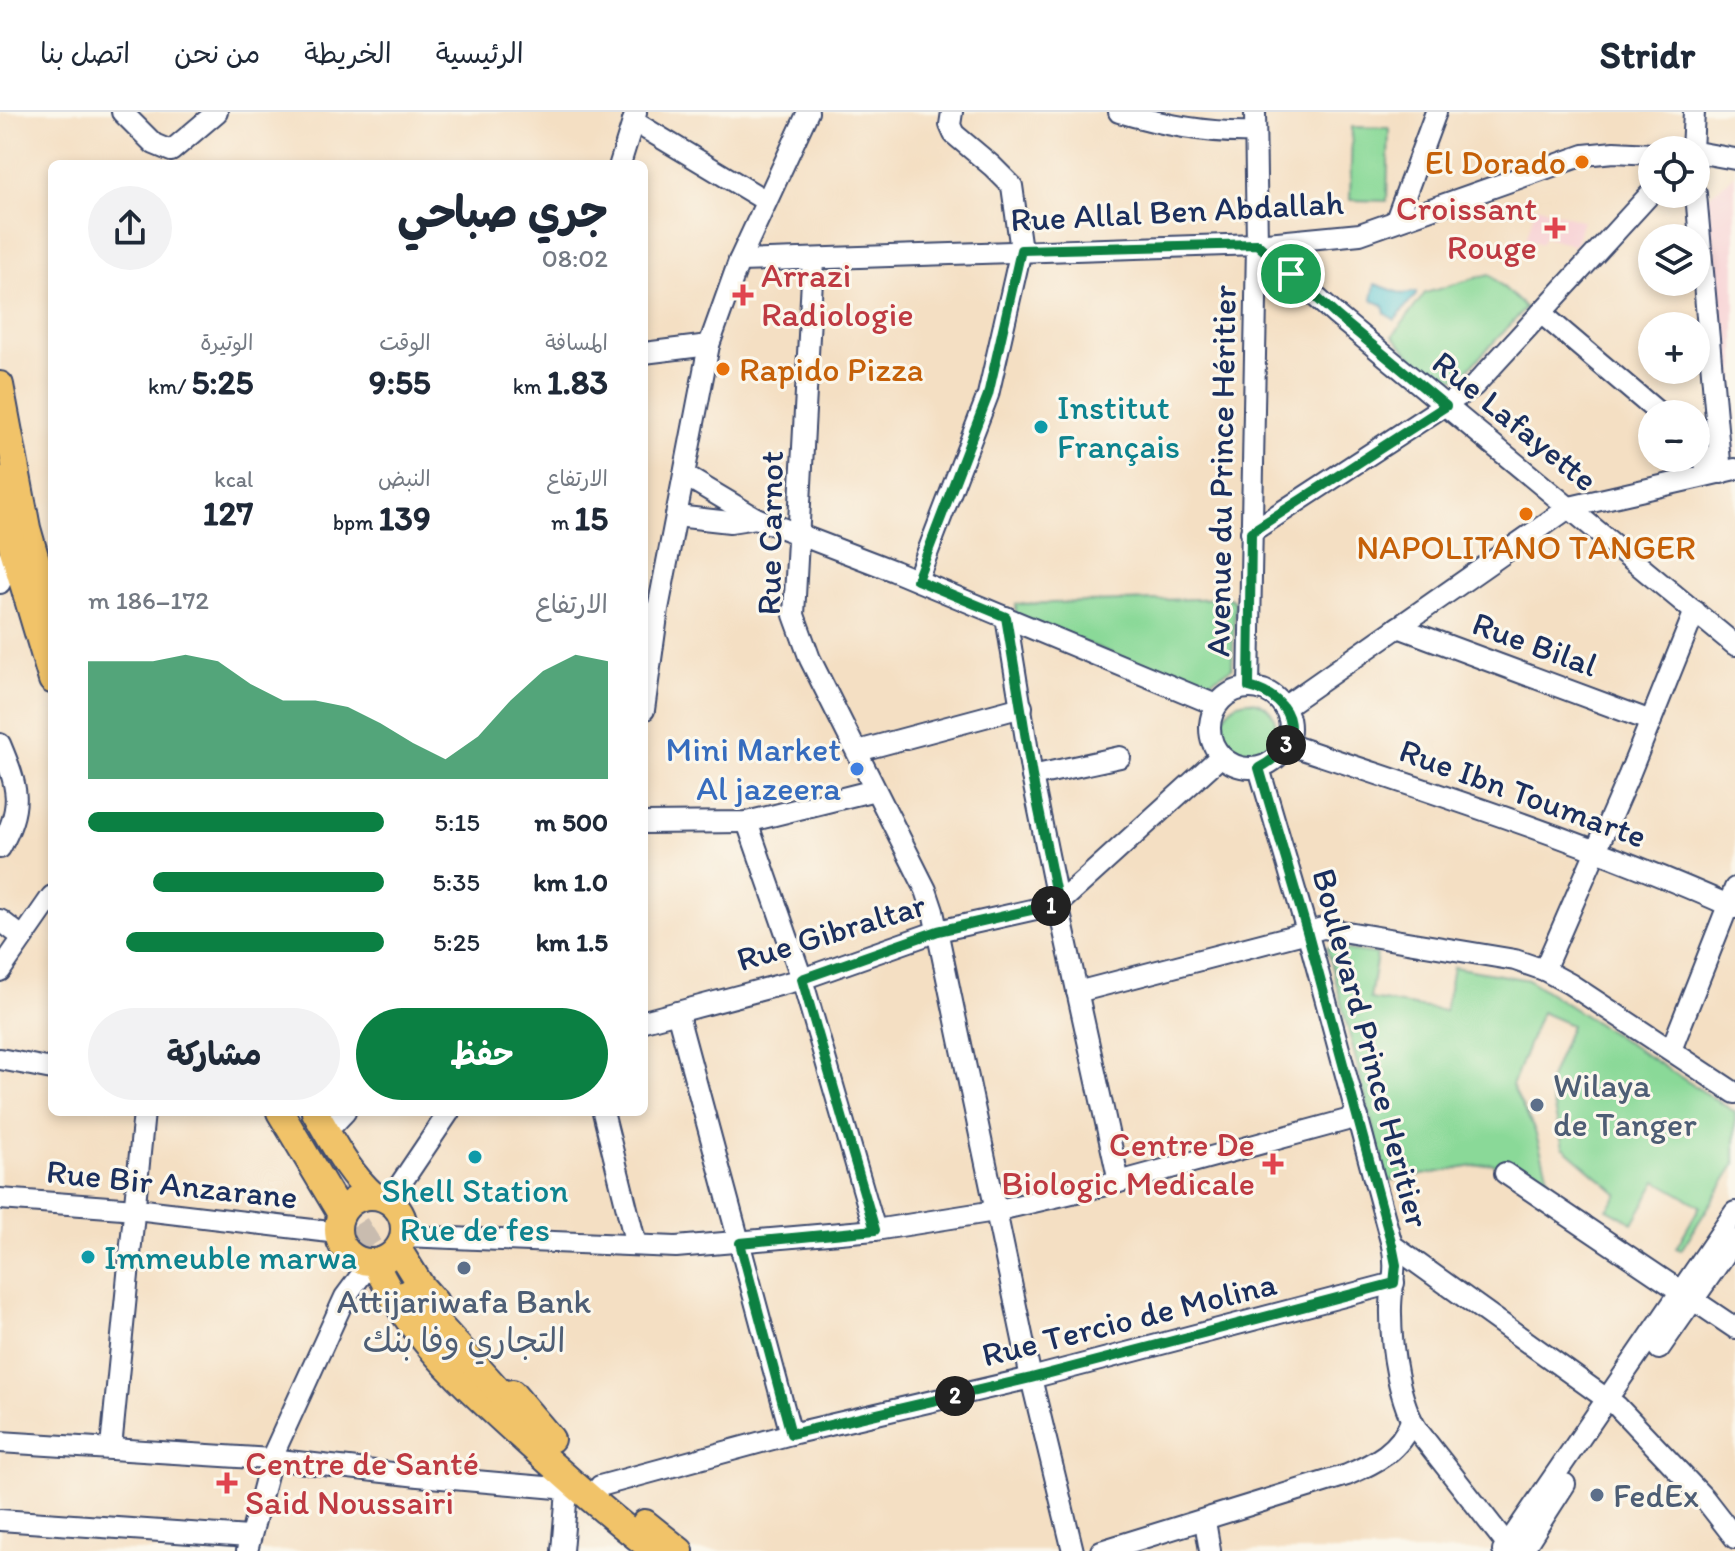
<!DOCTYPE html>
<html lang="ar">
<meta charset="utf-8">
<style>
body{margin:0;font-family:Itim,"Playpen Sans Arabic",sans-serif;background:#f2f2f3;color:#1f2937;direction:rtl;height:100vh;display:flex;flex-direction:column;font-size:30px;white-space:nowrap}
*{box-sizing:border-box;margin:0}
p{font-size:26px;color:#747a83}
.icon{flex:none;width:44px;height:44px;fill:none;stroke:currentColor;stroke-width:2;stroke-linecap:round;stroke-linejoin:round}
.map{position:relative;flex:1;overflow:hidden;direction:ltr}
.side{position:absolute;left:48px;top:48px;width:600px;height:956px;display:flex;flex-direction:column;background:#fff;border-radius:12px;box-shadow:0 4px 12px #0003;direction:rtl}
.side>*{flex:none}
.fabs{position:absolute;left:1638px;top:24px;display:grid;gap:16px}
.fabs a{display:grid;place-items:center;width:72px;height:72px;border-radius:50%;background:#fff;box-shadow:0 4px 12px #0003;font-size:40px}
.pin{position:absolute;display:grid;place-items:center;width:68px;height:68px;color:#fff;margin:-34px;border:4px solid #fff;border-radius:50%;box-shadow:0 2px 8px #0007}
.km{position:absolute;width:40px;height:40px;margin:-20px;border-radius:50%;background:#222;color:#fff;font-size:22px;line-height:40px;text-align:center}
.round{display:grid;place-items:center;flex:none;width:84px;height:84px;border-radius:42px;background:#f2f2f3}
.headline{display:flex;align-items:center;justify-content:space-between;height:136px;padding:0 40px}
h1{font-size:44px;font-weight:700;line-height:60px}
.metrics{display:grid;grid-template-columns:repeat(3,1fr);gap:12px;height:136px;padding:8px 40px}
.metrics div{display:grid;align-content:center}
.metrics b{font-size:34px;font-weight:700}
.metrics small{font-size:22px;font-weight:400}
.metrics p{font-size:22px}
.chart{height:224px;padding:16px 40px}
.chart p{display:flex;justify-content:space-between}
.chart svg{width:100%;height:144px;margin-top:8px;fill:#0b8043;opacity:.7}
.cta{display:flex;gap:16px;margin-top:auto;padding:16px 40px}
.cta a{flex:1;height:92px;border-radius:48px;background:#0b8043;color:#fff;font-size:32px;font-weight:700;line-height:92px;text-align:center}
.cta a+a{background:#f2f2f3;color:#1f2937}
ul{padding:0 40px;list-style:none;font-size:26px}
li{display:grid;grid-template-columns:128px 96px 1fr;align-items:center;height:60px}
li i{height:20px;border-radius:10px;background:#0b8043}
header{display:flex;align-items:center;gap:48px;box-sizing:border-box;height:112px;padding:0 40px;background:#fff;border-bottom:2px solid #e0e1e3}
header strong{font-size:38px}
nav{display:flex;gap:44px;margin-inline-start:auto;font-size:28px}
.map>svg:first-child{display:block}
</style>
<header>
<strong>Stridr</strong>
<nav><a>الرئيسية</a><a>الخريطة</a><a>من نحن</a><a>اتصل بنا</a></nav>
</header>
<div class="map">
<svg width="1735" height="1439" viewBox="0 0 1735 1439">
<rect width="100%" height="100%" fill="#fbf7ec"/>
<filter id="ink" filterUnits="userSpaceOnUse"><feTurbulence type="fractalNoise" baseFrequency=".0125" numOctaves="2"/><feDisplacementMap in="SourceGraphic" scale="16" xChannelSelector="R" yChannelSelector="G"/><feConvolveMatrix kernelMatrix="1 2 1 2 8 2 1 2 1" color-interpolation-filters="sRGB"/></filter>
<filter id="wash" filterUnits="userSpaceOnUse"><feTurbulence type="fractalNoise" baseFrequency=".006" numOctaves="4" result="noise"/><feDisplacementMap in="SourceGraphic" scale="32" xChannelSelector="R" yChannelSelector="G"/><feGaussianBlur stdDeviation="1.8" result="paint"/><feColorMatrix in="noise" values="0 0 0 0 0 0 0 0 0 0 0 0 0 0 0 0 0 1.4 0 .05"/><feComposite in="paint" operator="in"/></filter>
<g filter="url(#wash)">
<rect width="100%" height="100%" fill="#f4dfc3"/>
<g fill="#f7cfd3">
<polygon points="1735,62 1735,343 1733,343 1717,219 1708,85"/>
<polygon points="1536,94 1583,109 1575,134 1544,124 1541,132 1526,127"/>
</g>
<g fill="#8ad998" stroke="#52847b" stroke-width="2">
<polygon points="1352,15 1389,16 1387,89 1350,88"/>
<polygon points="1489,162 1526,196 1460,266 1430,265 1393,224 1425,181"/>
<polygon points="1230,486 1235,490 1232,556 1198,576 1016,503 1016,492"/>
<circle cx="1249" cy="616" r="27"/>
<polygon points="1327,835 1377,842 1370,887 1445,899 1453,855 1529,868 1735,1000 1735,1053 1681,1138 1676,1136 1700,1094 1657,1069 1633,1111 1607,1097 1618,1082 1563,1035 1548,972 1571,913 1541,900 1512,974 1535,1019 1550,1071 1543,1082 1509,1058 1491,1051 1387,1069"/>
</g>
<polygon fill="#59c5d1" stroke="#3a7a98" stroke-width="2" points="1375,172 1403,182 1416,180 1416,183 1395,208 1385,201 1383,193 1372,188"/>
</g>
<g filter="url(#ink)">
<g fill="none" stroke-linecap="round" stroke-linejoin="round">
<polyline stroke="#c9bcaf" stroke-width="26" stroke-dasharray="26 13" stroke-linecap="butt" points="335,1080 391,1169"/>
<defs>
<g id="minor">
<polyline points="122,0 154,32 171,39 217,0"/>
<path d="M1119 0C1163 13 1208 22 1255 20"/>
<polyline points="633,9 766,89"/>
<polyline points="1692,38 1694,0"/>
<polyline points="1696,40 1735,47"/>
<polyline points="620,52 636,0"/>
<polyline points="1696,82 1721,361"/>
<polyline points="1396,108 1436,0"/>
<polyline points="1257,132 1336,203 1735,533"/>
<polyline points="739,149 1257,132 1360,122 1584,43 1614,40 1652,42"/>
<polyline points="813,149 794,503 810,547 926,778 933,799 1031,1266 1073,1439"/>
<polyline points="1541,201 1660,302"/>
<polyline points="644,241 709,233"/>
<polyline points="1696,332 1710,362"/>
<polyline points="684,363 756,406 894,459 1216,593"/>
<polyline points="676,404 730,410 756,406"/>
<polyline points="1251,420 1474,274 1652,80"/>
<polyline points="917,468 988,283 1021,138 1012,74 992,54 954,22 950,13 952,0"/>
<polyline points="0,471 12,434"/>
<polyline points="1006,505 1032,664 1058,792 1119,1070"/>
<polyline points="1398,515 1651,609"/>
<polyline points="1249,575 1257,132 1255,0"/>
<circle cx="1250" cy="616" r="40"/>
<polyline points="1284,595 1570,395 1735,357"/>
<polyline points="644,598 658,497 709,233 739,149 808,0"/>
<path d="M0 632C18 675 24 694 0 736"/>
<path d="M1287 632C1438 682 1590 731 1735 796"/>
<polyline points="858,639 1022,595"/>
<path d="M1259 656 1307 819 1392 1133C1398 1160 1390 1177 1391 1202 1391 1236 1399 1291 1418 1319L1512 1439"/>
<polyline points="1032,664 1120,645"/>
<polyline points="747,710 802,867 875,1118"/>
<polyline points="644,711 747,710 875,678"/>
<polyline points="0,808 22,825"/>
<polyline points="1544,858 1629,663 1695,499"/>
<polyline points="0,859 52,784"/>
<polyline points="1077,880 1323,816 1515,848 1544,858 1570,872 1735,981"/>
<polyline points="677,900 791,1322"/>
<polyline points="644,909 802,867 938,819 1058,792 1220,645"/>
<polyline points="1671,938 1735,776"/>
<polyline points="0,947 52,957"/>
<polyline points="603,1000 636,1133"/>
<polyline points="327,1019 345,1000"/>
<polyline points="1505,1061 1735,1216"/>
<polyline points="0,1087 136,1097 338,1121"/>
<polyline points="389,1089 449,1000"/>
<polyline points="404,1124 676,1135 875,1118 995,1099 1119,1070 1358,1005"/>
<polyline points="1392,1133 1608,1288"/>
<polyline points="1659,1237 1735,1128"/>
<polyline points="1617,1294 1704,1386 1735,1426"/>
<polyline points="0,1330 271,1347 418,1364 580,1378"/>
<polyline points="111,1336 144,1000"/>
<polyline points="600,1374 791,1322 1031,1266 1394,1171"/>
<polyline points="0,1408 249,1425"/>
<polyline points="1205,1409 1210,1439"/>
<polyline points="247,1439 271,1347 345,1185 371,1150"/>
<polyline points="562,1439 567,1379"/>
<path d="M1101 1439 1347 1363C1375 1351 1400 1339 1411 1309"/>
<polyline points="1503,1439 1735,1100"/>
<polyline points="1522,1439 1565,1372"/>
</g>
<g id="major">
<polyline points="0,273 27,416 52,504"/>
<polyline points="0,368 12,434 52,568"/>
<polyline points="280,1000 341,1102"/>
<path d="M315 1000C332 1029 348 1061 374 1084"/>
<circle cx="371" cy="1117" r="33"/>
<polyline points="398,1137 421,1174 435,1190"/>
<path d="M375 1150C406 1224 479 1287 538 1340 576 1374 614 1408 655 1439"/>
<polyline points="409,1180 517,1299"/>
<polyline points="512,1281 551,1327"/>
<polyline points="645,1411 680,1439"/>
</g>
</defs>
<use href="#minor" stroke="#3c496d" stroke-width="24"/>
<use href="#major" stroke="#3c496d" stroke-width="30"/>
<use href="#minor" stroke="#fff" stroke-width="20"/>
<use href="#major" stroke="#f1c369" stroke-width="26"/>
</g>
</g>
<g fill="none" stroke-linecap="round" stroke-linejoin="round" filter="url(#ink)">
<defs>
<path id="route" d="M1257 132 1336 203 1446 294 1251 420 1249 575C1298 587 1305 632 1259 656L1307 819 1392 1133 1396 1153 1394 1171 1031 1266 791 1322 740 1131 875 1118 802 867 938 819 1058 792 1032 664 1006 505 917 468 988 283 1021 138Z"/>
</defs>
<use href="#route" stroke="#fff" stroke-width="16"/>
<use href="#route" stroke="#0b8043" stroke-width="10"/>
</g>
<g fill="#e8710a" stroke="#fbf7ec" stroke-width="3">
<circle cx="1582" cy="50" r="8"/>
<circle cx="723" cy="257" r="8"/>
<circle cx="1526" cy="402" r="8"/>
</g>
<g fill="#e0444e" stroke="#fbf7ec" stroke-width="3">
<path d="M1551 104h8v8h8v8h-8v8h-8v-8h-8v-8h8z"/>
<path d="M739 171h8v8h8v8h-8v8h-8v-8h-8v-8h8z"/>
<path d="M1269 1040h8v8h8v8h-8v8h-8v-8h-8v-8h8z"/>
<path d="M223 1359h8v8h8v8h-8v8h-8v-8h-8v-8h8z"/>
</g>
<g fill="#0f9aa8" stroke="#fbf7ec" stroke-width="3">
<circle cx="1041" cy="315" r="8"/>
<circle cx="475" cy="1045" r="8"/>
<circle cx="88" cy="1145" r="8"/>
</g>
<circle fill="#3f7fe0" stroke="#fbf7ec" stroke-width="3" cx="857" cy="657" r="8"/>
<g fill="#5c6f8a" stroke="#fbf7ec" stroke-width="3">
<circle cx="1537" cy="993" r="8"/>
<circle cx="464" cy="1156" r="8"/>
<circle cx="1597" cy="1383" r="8"/>
</g>
<g text-anchor="middle" dominant-baseline="central" stroke-width="6" stroke-linejoin="round" paint-order="stroke">
<g font-size="34" fill="#c56008" stroke="#fbf7ec" text-anchor="end">
<text x="1566" y="50">El Dorado</text>
<text x="739" y="257" text-anchor="start">Rapido Pizza</text>
<text x="1526" y="435" text-anchor="middle">NAPOLITANO TANGER</text>
</g>
<g font-size="34" fill="#be3a42" stroke="#fbf7ec" text-anchor="end">
<text x="1537" y="96">Croissant<tspan x="1537" dy="39">Rouge</tspan></text>
<text x="761" y="163" text-anchor="start">Arrazi<tspan x="761" dy="39">Radiologie</tspan></text>
<text x="1255" y="1032">Centre De<tspan x="1255" dy="39">Biologic Medicale</tspan></text>
<text x="245" y="1351" text-anchor="start">Centre de Santé<tspan x="245" dy="39">Said Noussairi</tspan></text>
</g>
<g font-size="34" fill="#1b2f5e" stroke="#fbf7ec">
<text transform="translate(1177 99) rotate(-3)">Rue Allal Ben Abdallah</text>
<text transform="translate(1515 309) rotate(39)">Rue Lafayette</text>
<text transform="translate(1221 359) rotate(-89)">Avenue du Prince Héritier</text>
<text transform="translate(770 421) rotate(-89)">Rue Carnot</text>
<text transform="translate(1535 532) rotate(20)">Rue Bilal</text>
<text transform="translate(1523 681) rotate(20)">Rue Ibn Toumarte</text>
<text transform="translate(831 820) rotate(-17)">Rue Gibraltar</text>
<text transform="translate(1371 936) rotate(75)">Boulevard Prince Heritier</text>
<text transform="translate(172 1072) rotate(6)">Rue Bir Anzarane</text>
<text transform="translate(1129 1207) rotate(-14)">Rue Tercio de Molina</text>
</g>
<g font-size="34" fill="#0d838f" stroke="#fbf7ec" text-anchor="start">
<text x="1057" y="295">Institut<tspan x="1057" dy="39">Français</tspan></text>
<text x="475" y="1078" text-anchor="middle">Shell Station<tspan x="475" dy="39">Rue de fes</tspan></text>
<text x="104" y="1145">Immeuble marwa</text>
</g>
<g font-size="34" fill="#366cbe" stroke="#fbf7ec" text-anchor="end">
<text x="841" y="637">Mini Market<tspan x="841" dy="39">Al jazeera</tspan></text>
</g>
<g font-size="34" fill="#4e5e75" stroke="#fbf7ec" text-anchor="start">
<text x="1553" y="973">Wilaya<tspan x="1553" dy="39">de Tanger</tspan></text>
<text x="464" y="1189" text-anchor="middle">Attijariwafa Bank<tspan x="464" dy="39">التجاري وفا بنك</tspan></text>
<text x="1613" y="1383">FedEx</text>
</g>
</g>
</svg>
<div class="fabs">
<a><svg class="icon" aria-label="locate" viewBox="0 0 24 24"><circle cx="12" cy="12" r="6"/><path d="M12 2v4M12 18v4M2 12h4M18 12h4"/></svg></a>
<a><svg class="icon" aria-label="layers" viewBox="0 0 24 24"><path d="M12 4l9 5-9 5-9-5zM3 14l9 5 9-5"/></svg></a>
<a>+</a>
<a>−</a>
</div>
<div class="pin" style="left:1291px;top:162px;background:#1e9e55"><svg class="icon" aria-label="arrive" viewBox="0 0 24 24"><path d="M6 21V4h12l-3 4 3 4H6"/></svg></div>
<b class="km" style="left:1051px;top:794px">1</b>
<b class="km" style="left:955px;top:1284px">2</b>
<b class="km" style="left:1286px;top:633px">3</b>
<section class="side">
<div class="headline"><div><h1>جري صباحي</h1><p>08:02</p></div><a class="round"><svg class="icon" aria-label="share" viewBox="0 0 24 24"><path d="M12 15V3M7 8l5-5 5 5M5 13v7h14v-7"/></svg></a></div>
<div class="metrics">
<div><p>المسافة</p><b>1.83<small> km</small></b></div>
<div><p>الوقت</p><b>9:55</b></div>
<div><p>الوتيرة</p><b>5:25<small> /km</small></b></div>
</div>
<div class="metrics">
<div><p>الارتفاع</p><b>15<small> m</small></b></div>
<div><p>النبض</p><b>139<small> bpm</small></b></div>
<div><p>kcal</p><b>127</b></div>
</div>
<div class="chart"><p><span>الارتفاع</span>172–186 m</p>
<svg viewBox="0 0 160 44" preserveAspectRatio="none"><path d="M0 44V8L10 8L20 8L30 6L40 8L50 15L60 20L70 20L80 22L90 27L100 33L110 38L120 31L130 20L140 11L150 6L160 8V44z"/></svg>
</div>
<ul>
<li><b>500 m</b>5:15<i style="width:100%"></i></li>
<li><b>1.0 km</b>5:35<i style="width:78%"></i></li>
<li><b>1.5 km</b>5:25<i style="width:87%"></i></li>
</ul>
<div class="cta"><a>حفظ</a><a>مشاركة</a></div>
</section>
</div>
